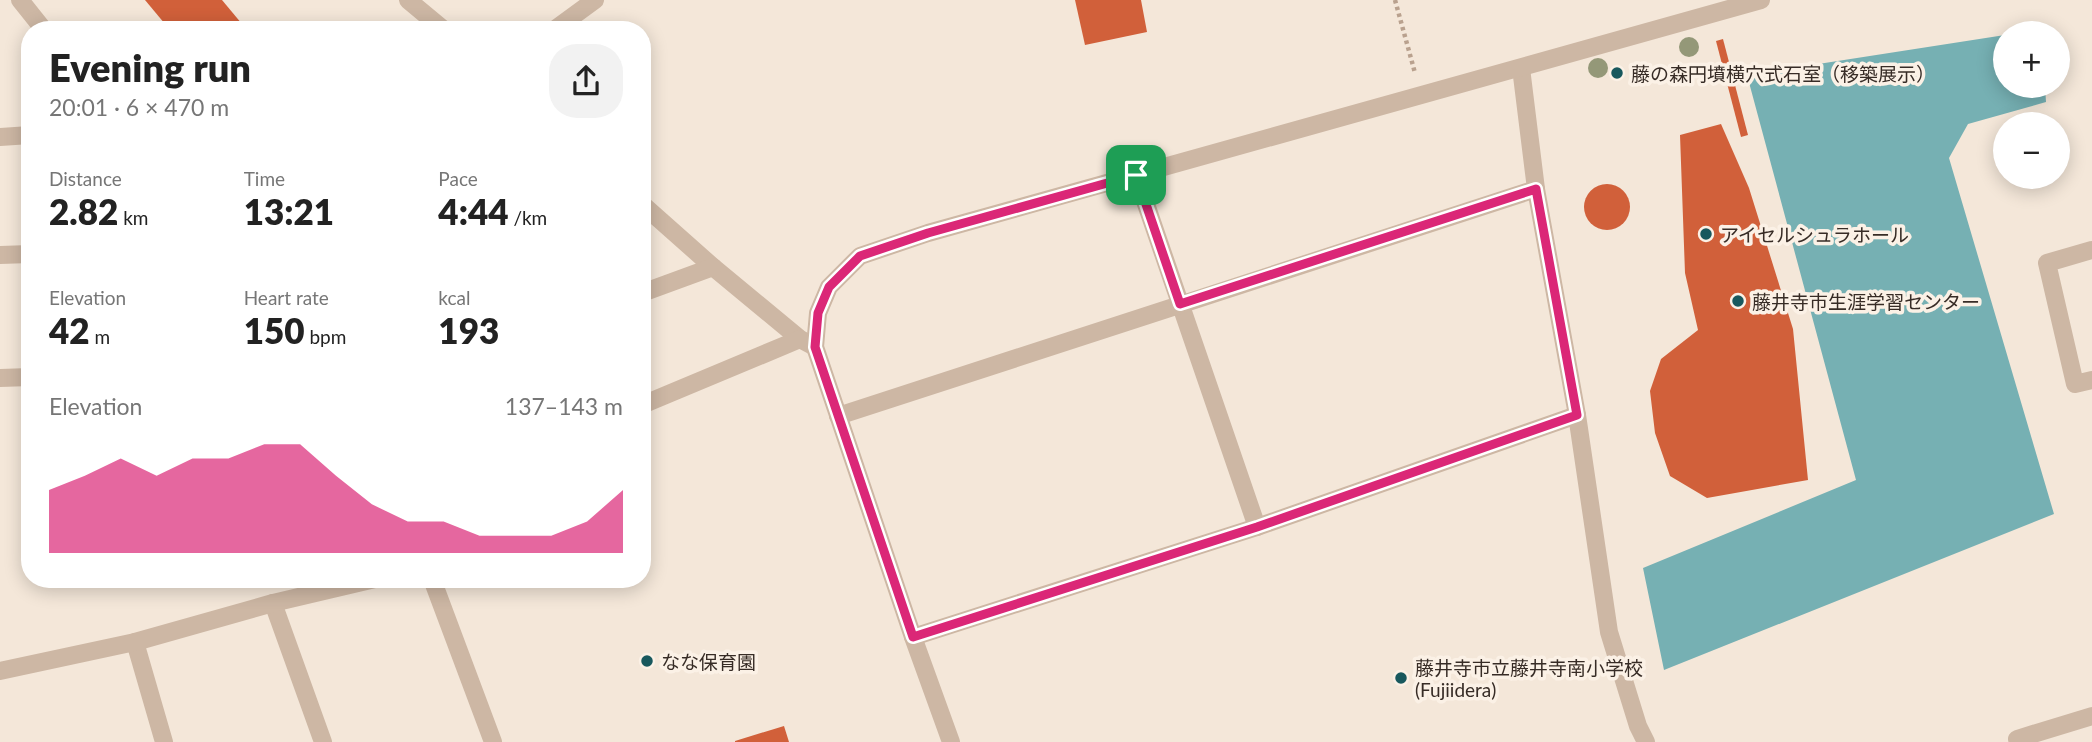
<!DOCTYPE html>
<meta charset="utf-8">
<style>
body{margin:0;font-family:Lato,"Noto Sans JP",sans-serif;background:#f2f2f2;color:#222;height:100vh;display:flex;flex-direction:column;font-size:26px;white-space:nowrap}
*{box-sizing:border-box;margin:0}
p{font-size:23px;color:#767676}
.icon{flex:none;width:38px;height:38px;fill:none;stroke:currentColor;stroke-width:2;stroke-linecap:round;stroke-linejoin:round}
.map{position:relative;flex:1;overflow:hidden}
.side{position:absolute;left:21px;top:21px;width:630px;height:567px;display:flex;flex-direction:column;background:#fff;border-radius:28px;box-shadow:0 4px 18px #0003}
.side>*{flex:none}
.tools{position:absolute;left:1993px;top:21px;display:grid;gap:14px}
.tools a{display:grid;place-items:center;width:77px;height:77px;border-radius:50%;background:#fff;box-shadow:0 4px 18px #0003;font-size:35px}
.pin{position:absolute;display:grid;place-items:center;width:60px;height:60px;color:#fff;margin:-30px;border-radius:14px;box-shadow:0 4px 10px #0006}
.round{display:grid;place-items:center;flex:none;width:74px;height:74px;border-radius:28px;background:#f2f2f2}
.headline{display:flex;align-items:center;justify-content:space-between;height:119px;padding:0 28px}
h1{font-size:38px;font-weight:800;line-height:52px}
.metrics{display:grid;grid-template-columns:repeat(3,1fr);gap:10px;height:119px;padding:7px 28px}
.metrics div{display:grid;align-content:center}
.metrics b{font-size:35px;font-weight:800}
.metrics small{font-size:19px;font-weight:400}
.metrics p{font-size:19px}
.chart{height:196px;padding:14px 28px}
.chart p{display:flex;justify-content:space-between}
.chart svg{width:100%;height:126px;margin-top:7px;fill:#db2777;opacity:.7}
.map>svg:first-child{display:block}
</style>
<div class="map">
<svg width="2092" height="742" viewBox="0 0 2092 742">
<rect width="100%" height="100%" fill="#f4e7d9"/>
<polygon fill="#76b0b3" points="2005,35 2006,86 2045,86 2046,102 1968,124 1949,158 2054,514 1664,670 1643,568 1856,480 1747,75"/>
<g fill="#d1603a">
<polygon points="145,0 222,0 247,30 170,30"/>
<polygon points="1075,0 1141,0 1147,32 1085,45"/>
<polygon points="1723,39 1748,135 1741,137 1716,41"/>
<polygon points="1721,124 1749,188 1793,329 1808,480 1707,498 1670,476 1655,433 1650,391 1661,359 1698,330 1685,273 1680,135"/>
<circle cx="1607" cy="207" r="23"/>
<polygon points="784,726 789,742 735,742 735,741"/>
</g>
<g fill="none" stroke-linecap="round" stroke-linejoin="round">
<polyline stroke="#b9a18e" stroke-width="4.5" stroke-dasharray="3.5 3.5" stroke-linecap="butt" points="1395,0 1415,73"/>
<g stroke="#cdb7a4" stroke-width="18">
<polyline points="20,0 44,30"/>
<polyline points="408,0 444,30"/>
<polyline points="554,30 595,0"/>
<polyline points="1521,68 1536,189 1577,415 1609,632 1638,726 1646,742"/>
<polyline points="0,137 30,135"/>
<polyline points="1136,175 1257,527"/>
<polyline points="642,204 713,267 800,339 815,347"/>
<polyline points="2092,250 2047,263 2075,384 2092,380"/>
<polyline points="0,255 30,254"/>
<polyline points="642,293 713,267"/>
<polyline points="0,378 30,377"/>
<polyline points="642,405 800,339"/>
<polyline points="838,416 1536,189"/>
<polyline points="432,579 493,742"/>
<polyline points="273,603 323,742"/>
<polyline points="913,637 1257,527 1577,415"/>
<polyline points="135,642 164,742"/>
<polyline points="0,671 135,642 273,603 375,579"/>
<polyline points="2017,739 2092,716"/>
<polyline points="951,742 913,637 815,347 818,313 829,287 860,256 928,233 1761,0"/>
</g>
</g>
<g fill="#949878">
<circle cx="1689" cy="47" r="10"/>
<circle cx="1598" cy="68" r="10"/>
</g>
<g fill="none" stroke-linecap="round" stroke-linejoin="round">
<defs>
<polygon id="route" points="1136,175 1180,304 1536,189 1577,415 1257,527 913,637 815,347 818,313 829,287 860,256 928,233"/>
</defs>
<use href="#route" stroke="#fff" stroke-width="14"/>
<use href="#route" stroke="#db2777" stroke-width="9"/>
</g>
<g fill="#18585d" stroke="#fbf1e6" stroke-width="2.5">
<circle cx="1617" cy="73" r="7"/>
<circle cx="1706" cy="234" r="7"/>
<circle cx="1738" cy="301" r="7"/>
<circle cx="647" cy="661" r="7"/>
<circle cx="1401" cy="678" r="7"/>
</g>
<g text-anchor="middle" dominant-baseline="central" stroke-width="7" stroke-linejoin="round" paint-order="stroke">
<g font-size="19" fill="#372c26" stroke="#fbf1e6" text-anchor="start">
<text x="1631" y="73">藤の森円墳横穴式石室（移築展示）</text>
<text x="1720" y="234">アイセルシュラホール</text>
<text x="1752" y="301">藤井寺市生涯学習センター</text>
<text x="661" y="661">なな保育園</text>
<text x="1415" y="667">藤井寺市立藤井寺南小学校<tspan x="1415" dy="22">(Fujiidera)</tspan></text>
</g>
</g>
</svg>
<div class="tools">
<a>+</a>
<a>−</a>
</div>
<div class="pin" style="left:1136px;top:175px;background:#1e9e55"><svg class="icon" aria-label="arrive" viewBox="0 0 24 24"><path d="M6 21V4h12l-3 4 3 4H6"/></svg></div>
<section class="side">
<div class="headline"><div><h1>Evening run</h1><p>20:01 · 6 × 470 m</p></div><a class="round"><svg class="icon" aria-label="share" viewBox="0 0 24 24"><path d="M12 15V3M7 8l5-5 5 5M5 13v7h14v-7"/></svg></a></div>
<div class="metrics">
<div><p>Distance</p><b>2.82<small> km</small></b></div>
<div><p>Time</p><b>13:21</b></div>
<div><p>Pace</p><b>4:44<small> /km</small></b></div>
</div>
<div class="metrics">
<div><p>Elevation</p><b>42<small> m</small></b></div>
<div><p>Heart rate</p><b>150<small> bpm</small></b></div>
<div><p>kcal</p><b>193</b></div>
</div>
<div class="chart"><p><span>Elevation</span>137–143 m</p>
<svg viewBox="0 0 160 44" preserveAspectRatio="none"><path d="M0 44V22L10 17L20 11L30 17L40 11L50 11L60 6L70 6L80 17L90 27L100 33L110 33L120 38L130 38L140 38L150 33L160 22V44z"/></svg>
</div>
</section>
</div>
